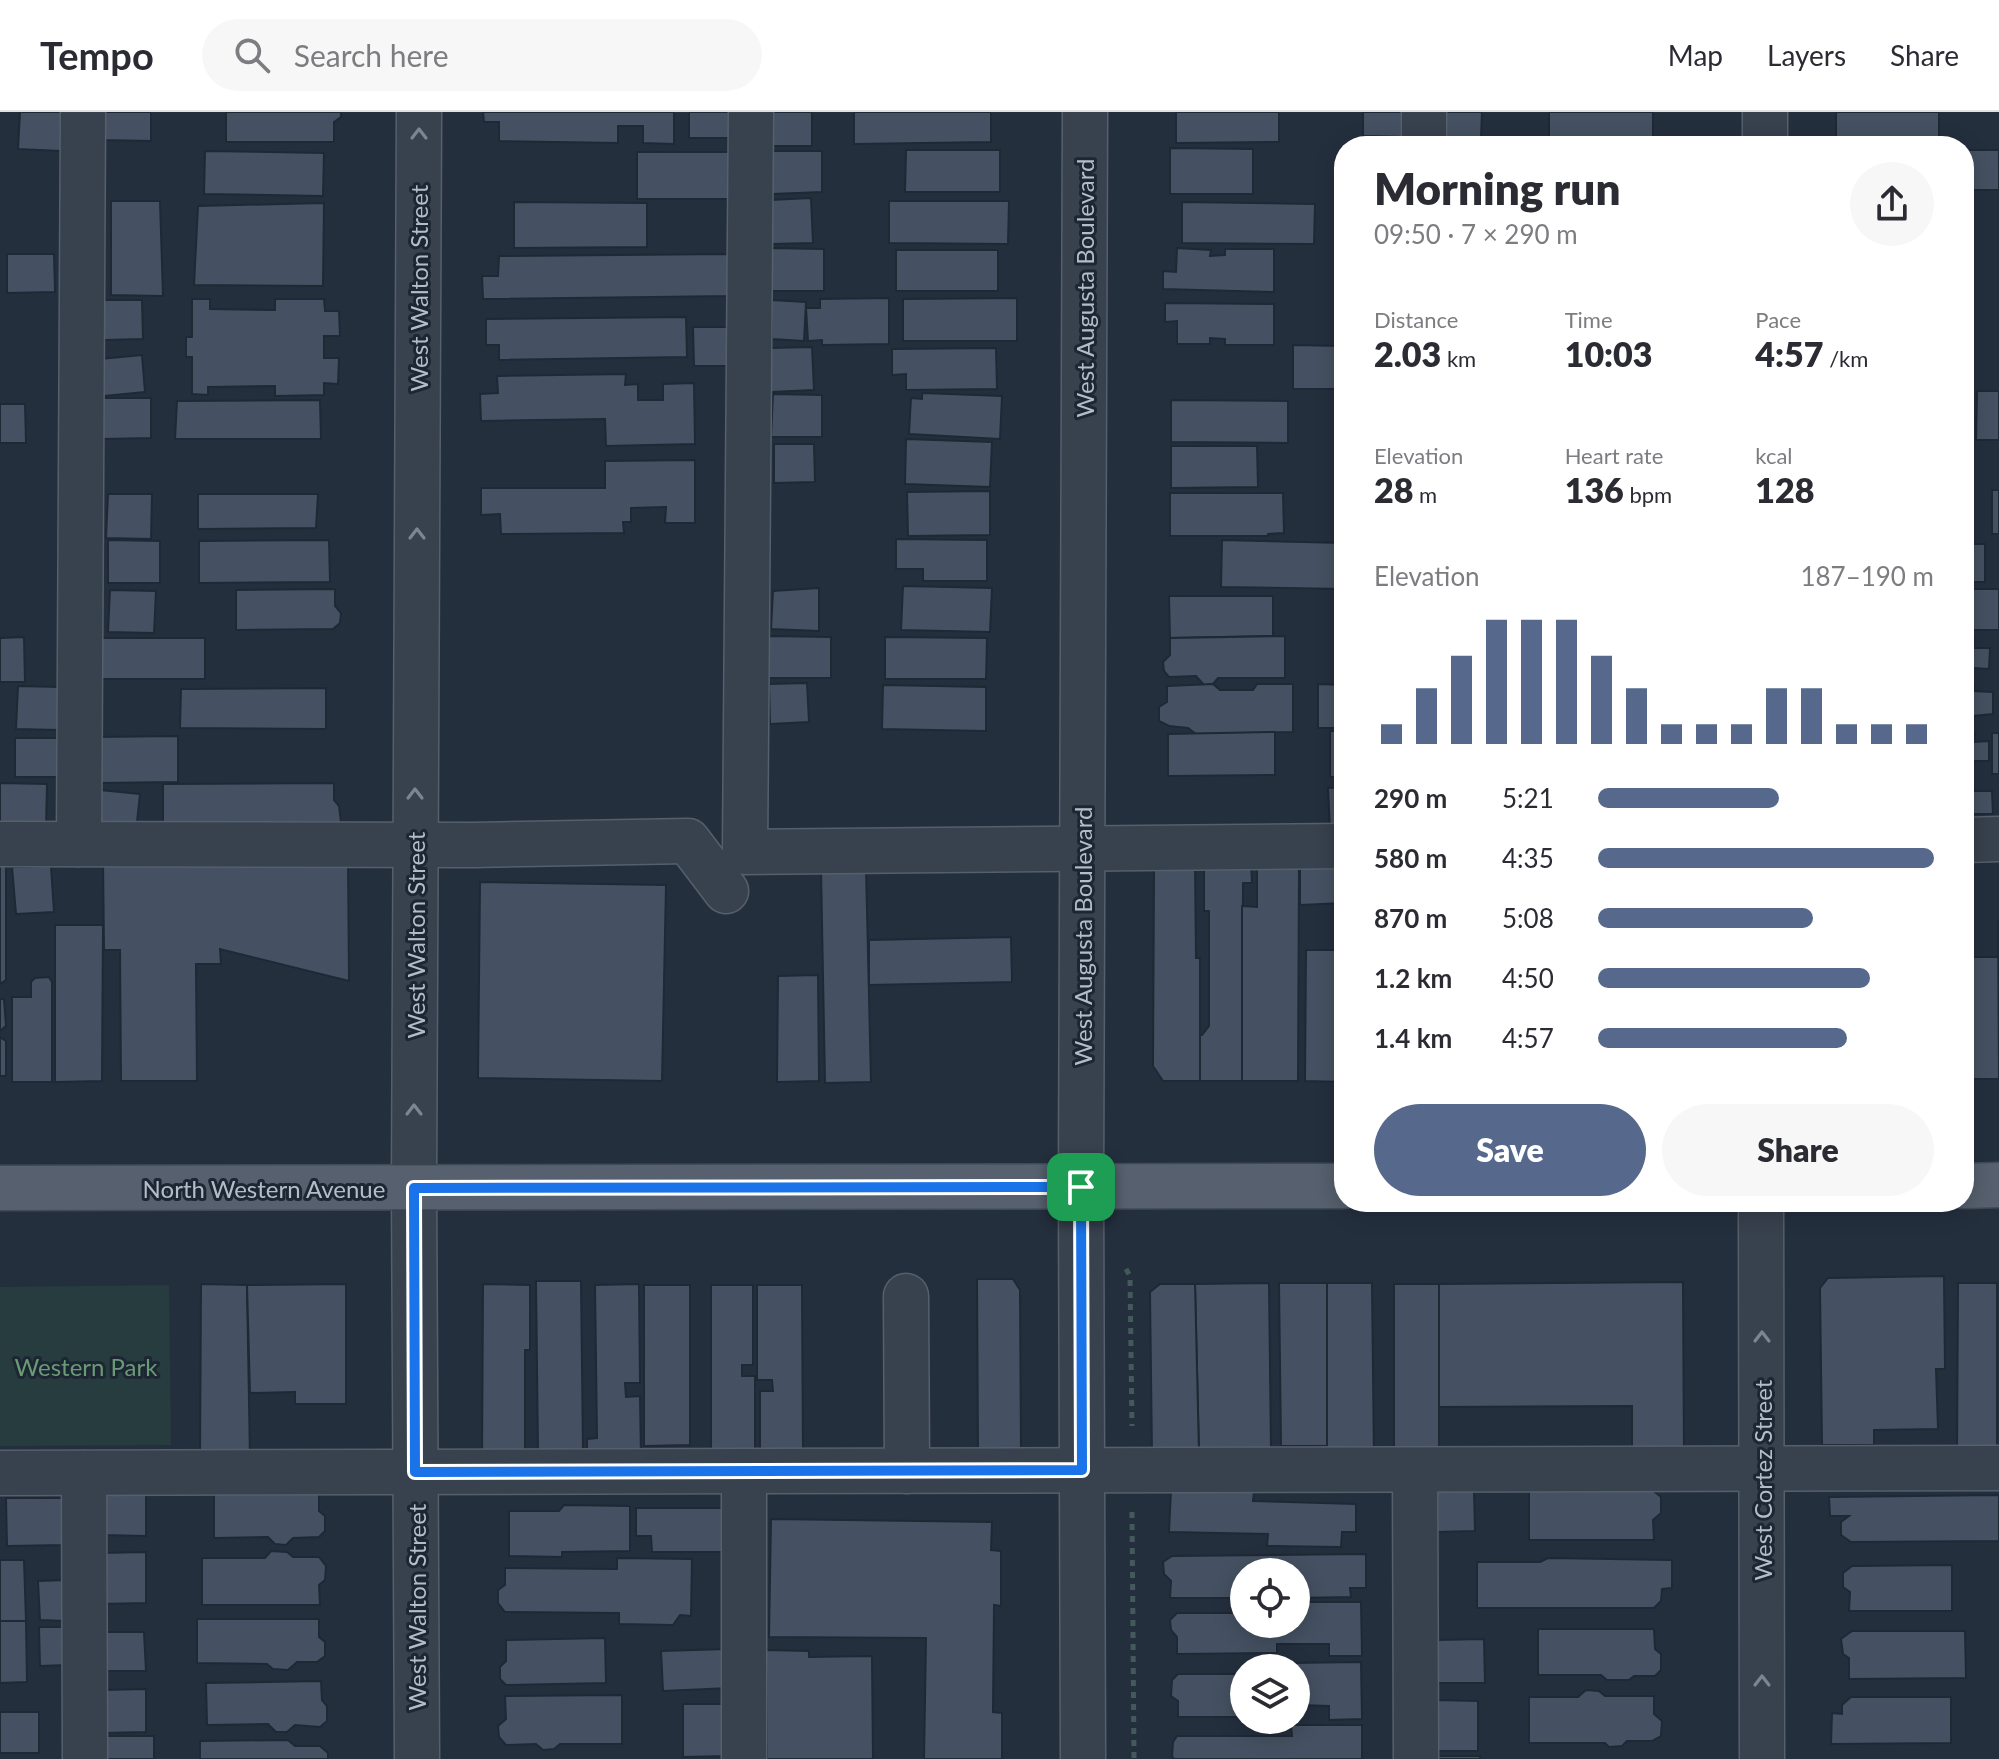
<!DOCTYPE html>
<meta charset="utf-8">
<style>
body{margin:0;font-family:Lato,sans-serif;background:#f7f7f7;color:#2b2b33;height:100vh;display:flex;flex-direction:column;font-size:30px;white-space:nowrap}
*{box-sizing:border-box;margin:0}
p{font-size:26px;color:#7c7c81}
.icon{flex:none;width:44px;height:44px;fill:none;stroke:currentColor;stroke-width:2;stroke-linecap:round;stroke-linejoin:round}
.map{position:relative;flex:1;overflow:hidden}
.sheet{position:absolute;left:1334px;top:24px;width:640px;height:1076px;display:flex;flex-direction:column;background:#fff;border-radius:32px;box-shadow:0 4px 20px #0003}
.sheet>*{flex:none}
.tools{position:absolute;left:1230px;top:1446px;display:grid;gap:16px}
.tools a{display:grid;place-items:center;width:80px;height:80px;border-radius:50%;background:#fff;box-shadow:0 4px 20px #0003;font-size:40px}
.pin{position:absolute;display:grid;place-items:center;width:68px;height:68px;color:#fff;margin:-34px;border-radius:16px;box-shadow:0 4px 12px #0006}
.round{display:grid;place-items:center;flex:none;width:84px;height:84px;border-radius:42px;background:#f7f7f7}
.summary{display:flex;align-items:center;justify-content:space-between;height:136px;padding:0 40px}
h1{font-size:44px;font-weight:800;line-height:60px}
.metrics{display:grid;grid-template-columns:repeat(3,1fr);gap:12px;height:136px;padding:8px 40px}
.metrics div{display:grid;align-content:center}
.metrics b{font-size:34px;font-weight:800}
.metrics small{font-size:22px;font-weight:400}
.metrics p{font-size:22px}
.chart{height:224px;padding:16px 40px}
.chart p{display:flex;justify-content:space-between}
.chart svg{width:100%;height:144px;margin-top:8px;stroke:#56698c;stroke-width:6}
.action{display:flex;gap:16px;margin-top:auto;padding:16px 40px}
.action a{flex:1;height:92px;border-radius:48px;background:#56698c;color:#fff;font-size:32px;font-weight:800;line-height:92px;text-align:center}
.action a+a{background:#f7f7f7;color:#2b2b33}
ul{padding:0 40px;list-style:none;font-size:26px}
li{display:grid;grid-template-columns:128px 96px 1fr;align-items:center;height:60px}
li i{height:20px;border-radius:10px;background:#56698c}
header{display:flex;align-items:center;gap:48px;box-sizing:border-box;height:112px;padding:0 40px;background:#fff;border-bottom:2px solid #e1e1e2}
header strong{font-size:38px}
nav{display:flex;gap:44px;margin-inline-start:auto;font-size:28px}
.search{width:560px;height:72px;background:#f7f7f7;display:flex;align-items:center;gap:20px;box-sizing:border-box;padding:0 28px;border-radius:44px;color:#7c7c81;font-size:30px}
.map>svg:first-child{display:block}
</style>
<header>
<strong>Tempo</strong>
<div class="search"><svg class="icon" aria-label="search" viewBox="0 0 24 24"><circle cx="10" cy="10" r="6"/><path d="M15 15l6 6"/></svg>Search here</div>
<nav><a>Map</a><a>Layers</a><a>Share</a></nav>
</header>
<div class="map">
<svg width="1999" height="1647" viewBox="0 0 1999 1647">
<rect width="100%" height="100%" fill="#242f3e"/>
<polygon fill="#263c3f" points="169,1173 171,1333 0,1334 0,1175"/>
<g fill="#455162" stroke="#1f2835" stroke-width="2">
<polygon points="20,0 62,0 61,39 18,37"/>
<polygon points="102,0 151,0 151,29 101,28"/>
<polygon points="226,0 341,0 341,5 334,10 334,30 226,30"/>
<polygon points="483,0 674,0 674,32 643,31 643,14 618,14 618,31 499,29 499,10 484,10"/>
<polygon points="689,0 731,0 732,26 689,26"/>
<polygon points="771,0 812,0 812,34 770,34"/>
<polygon points="854,0 991,0 991,30 854,32"/>
<polygon points="1176,0 1279,0 1279,30 1176,31"/>
<polygon points="1363,0 1403,0 1404,25 1363,24"/>
<polygon points="1441,0 1482,0 1481,27 1439,25"/>
<polygon points="1549,0 1653,0 1653,32 1549,30"/>
<polygon points="1836,0 1939,0 1939,31 1836,30"/>
<polygon points="1170,36 1253,37 1253,82 1170,82"/>
<polygon points="906,38 1000,38 1000,80 905,80"/>
<polygon points="1968,38 1999,38 1999,78 1967,78"/>
<polygon points="205,39 324,41 323,84 204,82"/>
<polygon points="772,39 822,39 822,80 772,82"/>
<polygon points="637,40 735,40 736,87 637,87"/>
<polygon points="811,86 813,131 772,132 770,88"/>
<polygon points="111,89 160,89 163,184 111,183"/>
<polygon points="889,89 1009,89 1008,132 889,131"/>
<polygon points="514,90 647,91 647,135 514,136"/>
<polygon points="1182,90 1315,92 1314,132 1182,131"/>
<polygon points="324,91 323,174 194,173 198,94"/>
<polygon points="770,136 824,137 824,179 770,179"/>
<polygon points="1177,136 1211,138 1210,144 1225,143 1225,137 1274,137 1274,180 1163,177 1163,159 1176,160"/>
<rect x="896" y="138" width="102" height="41"/>
<polygon points="7,142 54,142 55,180 7,181"/>
<polygon points="730,142 732,184 483,187 482,164 498,164 499,144"/>
<polygon points="889,186 889,232 822,233 822,228 808,229 806,196 820,196 820,187"/>
<polygon points="1017,186 1017,229 903,229 903,187"/>
<polygon points="192,187 210,187 210,197 275,198 275,187 324,187 325,199 339,199 340,224 324,224 324,246 339,246 338,272 324,271 324,283 275,284 275,274 208,275 208,283 192,282 192,245 186,245 186,225 192,225"/>
<polygon points="102,188 142,188 143,227 104,228"/>
<polygon points="772,188 806,190 804,229 772,227"/>
<polygon points="1165,191 1274,192 1274,233 1225,233 1225,227 1210,226 1210,232 1177,232 1177,209 1165,210"/>
<polygon points="1340,193 1344,193 1344,230 1339,229"/>
<polygon points="686,205 687,245 499,248 499,233 486,233 486,207"/>
<polygon points="693,215 733,215 733,254 694,254"/>
<polygon points="1293,233 1344,234 1344,277 1293,277"/>
<polygon points="812,235 814,278 771,280 770,236"/>
<polygon points="996,236 997,277 906,278 906,262 892,263 892,237"/>
<polygon points="142,243 145,280 104,284 100,247"/>
<polygon points="626,262 625,273 638,272 638,288 663,288 663,272 694,271 695,332 606,334 605,307 481,309 480,282 498,281 497,264"/>
<polygon points="1977,279 1999,279 1999,328 1976,328"/>
<polygon points="922,281 1002,284 1000,327 909,322 911,286 922,287"/>
<polygon points="773,282 822,283 822,325 771,325"/>
<polygon points="103,286 151,286 151,326 103,327"/>
<polygon points="320,288 321,327 175,327 177,289"/>
<polygon points="1171,288 1288,289 1288,331 1171,330"/>
<polygon points="0,292 25,292 26,331 0,331"/>
<polygon points="906,327 992,330 990,375 905,372"/>
<polygon points="774,332 814,332 815,370 774,371"/>
<polygon points="1171,334 1257,334 1258,375 1171,376"/>
<polygon points="695,348 695,411 665,411 666,395 631,396 631,410 623,410 624,421 501,422 500,402 481,403 481,376 605,376 605,349"/>
<rect x="1992" y="378" width="7" height="44"/>
<polygon points="990,379 990,423 908,424 907,380"/>
<polygon points="1170,381 1283,381 1284,421 1268,422 1268,424 1170,424"/>
<polygon points="108,382 152,382 151,427 106,426"/>
<polygon points="198,382 318,382 316,416 198,417"/>
<rect x="1964" y="382" width="8" height="38"/>
<polygon points="896,427 987,428 987,469 923,469 923,457 896,457"/>
<polygon points="108,428 160,429 160,471 108,471"/>
<polygon points="329,428 330,470 199,471 199,429"/>
<polygon points="1222,428 1344,431 1343,477 1221,475"/>
<rect x="1964" y="432" width="21" height="38"/>
<polygon points="903,474 992,476 990,520 901,518"/>
<polygon points="819,476 819,519 771,517 773,479"/>
<polygon points="335,477 335,494 341,501 340,511 333,517 236,518 236,478"/>
<rect x="1964" y="477" width="35" height="41"/>
<polygon points="110,478 156,479 154,521 108,520"/>
<polygon points="1169,484 1273,484 1273,524 1170,526"/>
<polygon points="769,524 831,525 831,566 769,566"/>
<polygon points="1285,524 1285,566 1218,566 1213,572 1204,573 1196,564 1169,565 1164,559 1163,550 1170,543 1170,526"/>
<polygon points="24,525 25,570 0,570 0,526"/>
<polygon points="885,525 987,526 986,567 885,567"/>
<rect x="98" y="526" width="107" height="41"/>
<polygon points="1964,526 1974,526 1973,536 1990,536 1989,557 1973,556 1973,565 1964,565"/>
<polygon points="807,571 809,610 770,612 769,572"/>
<polygon points="1213,572 1220,578 1253,578 1257,572 1293,572 1293,620 1196,622 1188,616 1169,614 1159,609 1159,595 1167,590 1167,574"/>
<polygon points="1318,572 1344,573 1344,616 1318,616"/>
<polygon points="1964,572 1974,572 1974,579 1993,580 1993,602 1974,604 1973,610 1964,610"/>
<polygon points="883,573 986,575 986,619 882,617"/>
<polygon points="18,574 60,575 59,618 16,617"/>
<polygon points="326,576 326,617 180,616 181,577"/>
<rect x="1330" y="619" width="14" height="46"/>
<polygon points="1275,620 1275,663 1168,664 1168,622"/>
<polygon points="1964,621 1975,621 1974,630 1989,629 1989,649 1974,649 1973,654 1964,654"/>
<rect x="1992" y="621" width="7" height="41"/>
<polygon points="178,624 178,670 97,671 95,625"/>
<rect x="15" y="626" width="44" height="39"/>
<polygon points="1964,669 1973,669 1974,679 1992,679 1993,702 1974,702 1973,707 1964,707"/>
<polygon points="0,671 47,672 46,717 0,715"/>
<polygon points="334,671 334,688 339,694 341,710 333,719 163,721 163,672"/>
<polygon points="1344,675 1344,718 1330,718 1328,676"/>
<polygon points="100,678 140,682 136,719 95,713"/>
<polygon points="348,747 349,869 220,837 221,852 196,852 197,969 121,969 120,838 104,838 103,748"/>
<polygon points="1344,748 1344,791 1300,793 1300,749"/>
<polygon points="0,750 6,750 6,868 0,872"/>
<polygon points="1204,751 1251,751 1252,771 1243,771 1242,969 1200,969 1200,923 1202,923 1209,914 1209,799 1204,799"/>
<polygon points="1257,752 1299,753 1298,969 1242,969 1242,794 1257,795"/>
<polygon points="1154,753 1195,753 1196,846 1200,846 1200,969 1163,969 1153,954"/>
<polygon points="51,754 54,800 16,802 12,755"/>
<polygon points="866,756 871,970 825,971 821,757"/>
<polygon points="480,770 666,773 662,969 478,966"/>
<polygon points="1998,808 1999,967 1972,967 1973,845 1998,845"/>
<polygon points="55,813 103,813 102,969 55,970"/>
<polygon points="1011,825 1012,870 869,873 869,828"/>
<polygon points="1306,838 1344,838 1344,970 1305,969"/>
<polygon points="818,863 819,969 777,970 778,864"/>
<polygon points="49,865 52,870 52,970 12,970 12,885 31,885 31,870 35,866"/>
<polygon points="0,887 4,887 6,914 0,919"/>
<polygon points="0,925 6,929 6,964 0,964"/>
<polygon points="1944,1164 1945,1257 1936,1257 1938,1317 1874,1318 1874,1333 1822,1333 1820,1176 1828,1166"/>
<polygon points="977,1167 1013,1167 1020,1178 1021,1342 978,1342"/>
<polygon points="536,1169 581,1169 583,1340 538,1340"/>
<polygon points="1683,1170 1684,1344 1632,1343 1632,1294 1439,1295 1439,1172"/>
<polygon points="1269,1171 1271,1340 1199,1342 1195,1172"/>
<polygon points="1279,1171 1327,1171 1328,1334 1281,1334"/>
<polygon points="1327,1171 1372,1171 1374,1348 1327,1348"/>
<polygon points="1958,1171 1997,1171 1997,1341 1957,1341"/>
<polygon points="201,1172 247,1173 250,1347 200,1347"/>
<polygon points="346,1172 346,1292 295,1292 295,1280 250,1281 247,1173"/>
<polygon points="483,1172 530,1173 530,1238 525,1238 525,1348 482,1348"/>
<polygon points="639,1172 640,1271 625,1271 626,1285 640,1284 641,1346 587,1346 587,1327 597,1326 595,1173"/>
<polygon points="1160,1172 1195,1172 1199,1342 1152,1345 1150,1180"/>
<polygon points="1394,1172 1439,1172 1439,1345 1394,1346"/>
<polygon points="644,1173 690,1173 690,1333 644,1334"/>
<polygon points="711,1173 753,1173 753,1253 742,1253 742,1264 755,1264 755,1348 711,1347"/>
<polygon points="757,1173 802,1173 803,1341 760,1347 760,1279 773,1279 772,1268 757,1268"/>
<polygon points="1529,1377 1651,1377 1661,1385 1661,1401 1653,1408 1654,1428 1529,1428"/>
<polygon points="1171,1378 1254,1380 1253,1389 1356,1392 1356,1420 1342,1420 1341,1435 1267,1434 1268,1422 1169,1420"/>
<polygon points="1474,1378 1475,1419 1435,1420 1434,1379"/>
<polygon points="101,1379 146,1379 146,1424 100,1423"/>
<polygon points="214,1379 319,1380 319,1399 325,1404 325,1419 319,1425 293,1426 286,1433 275,1432 268,1425 214,1426"/>
<polygon points="1999,1383 1999,1429 1851,1430 1841,1423 1841,1410 1849,1404 1830,1404 1829,1385"/>
<polygon points="6,1386 64,1386 64,1433 7,1434"/>
<polygon points="564,1393 630,1394 630,1439 562,1440 562,1445 509,1444 509,1399 559,1399"/>
<polygon points="636,1396 733,1396 733,1440 652,1440 651,1424 636,1424"/>
<polygon points="771,1407 992,1410 991,1438 1001,1439 1001,1494 994,1493 993,1600 1002,1601 1002,1647 924,1647 926,1526 769,1525"/>
<polygon points="271,1439 287,1440 293,1445 319,1445 326,1454 325,1468 319,1473 320,1493 202,1493 202,1446 265,1446"/>
<polygon points="146,1440 146,1491 100,1492 99,1441"/>
<polygon points="1366,1442 1366,1476 1350,1476 1351,1485 1296,1486 1296,1460 1244,1460 1244,1486 1170,1486 1171,1469 1164,1462 1163,1450 1172,1444"/>
<polygon points="617,1446 692,1447 691,1504 680,1503 673,1513 619,1512 619,1501 505,1500 498,1491 498,1478 505,1473 505,1456 617,1457"/>
<polygon points="1548,1446 1672,1448 1672,1476 1662,1477 1661,1489 1654,1496 1477,1496 1477,1450 1540,1450"/>
<polygon points="0,1448 24,1448 26,1509 0,1509"/>
<polygon points="1952,1453 1952,1499 1849,1499 1850,1480 1843,1475 1843,1461 1852,1454"/>
<polygon points="67,1468 67,1509 40,1508 38,1469"/>
<polygon points="1296,1490 1361,1490 1362,1544 1329,1544 1329,1532 1277,1532 1277,1541 1177,1542 1177,1525 1171,1518 1170,1508 1177,1501 1244,1501 1244,1512 1296,1512"/>
<polygon points="197,1507 319,1507 319,1525 325,1530 325,1544 317,1550 297,1550 288,1558 273,1557 267,1552 197,1551"/>
<polygon points="0,1509 26,1509 27,1570 0,1571"/>
<polygon points="39,1515 64,1515 66,1553 40,1554"/>
<polygon points="1538,1517 1654,1517 1655,1537 1661,1542 1661,1558 1655,1564 1634,1564 1629,1568 1607,1568 1601,1563 1538,1563"/>
<polygon points="1852,1519 1965,1519 1966,1566 1849,1567 1849,1546 1843,1542 1841,1527"/>
<polygon points="102,1520 144,1520 146,1559 103,1559"/>
<polygon points="605,1526 606,1571 506,1573 500,1567 500,1555 506,1549 506,1528"/>
<polygon points="1484,1527 1485,1571 1438,1571 1437,1528"/>
<polygon points="728,1537 730,1576 663,1579 661,1539"/>
<polygon points="766,1538 809,1539 809,1545 872,1544 873,1647 767,1647"/>
<polygon points="1361,1550 1362,1607 1329,1608 1329,1594 1296,1593 1296,1556 1291,1556 1291,1551"/>
<polygon points="1178,1562 1244,1562 1244,1605 1178,1605 1178,1589 1171,1584 1172,1568"/>
<polygon points="321,1569 322,1588 327,1594 327,1609 320,1615 295,1613 287,1620 276,1620 268,1612 207,1613 206,1571"/>
<polygon points="146,1577 146,1620 103,1621 103,1578"/>
<polygon points="1586,1578 1599,1579 1605,1584 1654,1584 1654,1602 1662,1609 1661,1624 1652,1629 1627,1629 1622,1634 1609,1635 1605,1631 1529,1631 1529,1585 1578,1585"/>
<polygon points="622,1583 622,1632 560,1632 554,1637 543,1638 536,1632 506,1633 499,1625 498,1614 506,1607 505,1584"/>
<polygon points="1851,1585 1951,1585 1951,1631 1831,1632 1832,1601 1842,1602 1842,1593"/>
<polygon points="1436,1588 1478,1589 1478,1639 1436,1639"/>
<polygon points="683,1592 729,1592 729,1644 683,1645"/>
<rect x="0" y="1600" width="39" height="41"/>
<polygon points="1291,1613 1362,1613 1362,1647 1174,1647 1172,1644 1173,1630 1177,1624 1292,1624"/>
<rect x="103" y="1624" width="51" height="23"/>
<polygon points="288,1628 295,1634 320,1634 328,1641 328,1647 200,1647 200,1629"/>
<rect x="1437" y="1644" width="43" height="3"/>
</g>
<g fill="none" stroke-linecap="round" stroke-linejoin="round">
<defs>
<g id="minor">
<polyline points="751,0 745,740 1344,734"/>
<polyline points="1424,34 1424,0"/>
<polyline points="1765,34 1765,0"/>
<polyline points="1964,728 1999,727"/>
<polyline points="0,732 474,733 688,729 726,779"/>
<polyline points="79,732 83,0"/>
<polyline points="1761,1090 1762,1647"/>
<polyline points="906,1184 907,1359"/>
<polyline points="1415,1358 1416,1647"/>
<polyline points="0,1361 1999,1356"/>
<polyline points="84,1361 85,1647"/>
<polyline points="417,1647 414,1076 419,0"/>
<polyline points="744,1647 744,1359"/>
<polyline points="1083,1647 1081,1075 1085,0"/>
</g>
<g id="major">
<polyline points="1964,1074 1999,1073"/>
<polyline points="0,1076 1344,1074"/>
</g>
</defs>
<use href="#minor" stroke="#565f6c" stroke-width="47"/>
<use href="#major" stroke="#414a57" stroke-width="47"/>
<g stroke="#44595c" stroke-width="5" stroke-dasharray="6 6" stroke-linecap="butt">
<polyline points="1126,1157 1130,1164 1132,1314"/>
<polyline points="1132,1400 1134,1647"/>
</g>
<use href="#minor" stroke="#38414e" stroke-width="44"/>
<use href="#major" stroke="#56606e" stroke-width="44"/>
</g>
<defs><path id="oneway-chevron" d="M-2-3.5L2.5 0L-2 3.5" fill="none" stroke-width="1.6" stroke-linecap="round" stroke-linejoin="round" transform="scale(2)"/></defs>
<g stroke="#7c8592">
<use href="#oneway-chevron" transform="translate(419 22) rotate(-90)"/>
<use href="#oneway-chevron" transform="translate(417 422) rotate(-90)"/>
<use href="#oneway-chevron" transform="translate(415 682) rotate(-90)"/>
<use href="#oneway-chevron" transform="translate(414 998) rotate(-90)"/>
<use href="#oneway-chevron" transform="translate(1762 1225) rotate(-90)"/>
<use href="#oneway-chevron" transform="translate(1762 1569) rotate(-90)"/>
</g>
<g fill="none" stroke-linecap="round" stroke-linejoin="round">
<defs>
<polygon id="route" points="1081,1075 1082,1358 415,1360 414,1076"/>
</defs>
<use href="#route" stroke="#fff" stroke-width="16"/>
<use href="#route" stroke="#1a73e8" stroke-width="10"/>
</g>
<g text-anchor="middle" dominant-baseline="central" stroke-width="6" stroke-linejoin="round" paint-order="stroke">
<g font-size="24" fill="#b4bcc9" stroke="#1d2633">
<text transform="translate(418 176) rotate(-90)">West Walton Street</text>
<text transform="translate(1084 176) rotate(-90)">West Augusta Boulevard</text>
<text transform="translate(415 823) rotate(-90)">West Walton Street</text>
<text transform="translate(1082 824) rotate(-90)">West Augusta Boulevard</text>
<text x="264" y="1076">North Western Avenue</text>
<text transform="translate(1762 1368) rotate(-90)">West Cortez Street</text>
<text transform="translate(416 1495) rotate(-90)">West Walton Street</text>
</g>
<g font-size="24" fill="#6b9a76" stroke="#1d2633">
<text x="86" y="1254">Western Park</text>
</g>
</g>
</svg>
<div class="tools">
<a><svg class="icon" aria-label="locate" viewBox="0 0 24 24"><circle cx="12" cy="12" r="6"/><path d="M12 2v4M12 18v4M2 12h4M18 12h4"/></svg></a>
<a><svg class="icon" aria-label="layers" viewBox="0 0 24 24"><path d="M12 4l9 5-9 5-9-5zM3 14l9 5 9-5"/></svg></a>
</div>
<div class="pin" style="left:1081px;top:1075px;background:#1e9e55"><svg class="icon" aria-label="arrive" viewBox="0 0 24 24"><path d="M6 21V4h12l-3 4 3 4H6"/></svg></div>
<section class="sheet">
<div class="summary"><div><h1>Morning run</h1><p>09:50 · 7 × 290 m</p></div><a class="round"><svg class="icon" aria-label="share" viewBox="0 0 24 24"><path d="M12 15V3M7 8l5-5 5 5M5 13v7h14v-7"/></svg></a></div>
<div class="metrics">
<div><p>Distance</p><b>2.03<small> km</small></b></div>
<div><p>Time</p><b>10:03</b></div>
<div><p>Pace</p><b>4:57<small> /km</small></b></div>
</div>
<div class="metrics">
<div><p>Elevation</p><b>28<small> m</small></b></div>
<div><p>Heart rate</p><b>136<small> bpm</small></b></div>
<div><p>kcal</p><b>128</b></div>
</div>
<div class="chart"><p><span>Elevation</span>187–190 m</p>
<svg viewBox="0 0 160 44" preserveAspectRatio="none"><path d="M5 44V38M15 44V27M25 44V17M35 44V6M45 44V6M55 44V6M65 44V17M75 44V27M85 44V38M95 44V38M105 44V38M115 44V27M125 44V27M135 44V38M145 44V38M155 44V38"/></svg>
</div>
<ul>
<li><b>290 m</b>5:21<i style="width:54%"></i></li>
<li><b>580 m</b>4:35<i style="width:100%"></i></li>
<li><b>870 m</b>5:08<i style="width:64%"></i></li>
<li><b>1.2 km</b>4:50<i style="width:81%"></i></li>
<li><b>1.4 km</b>4:57<i style="width:74%"></i></li>
</ul>
<div class="action"><a>Save</a><a>Share</a></div>
</section>
</div>
